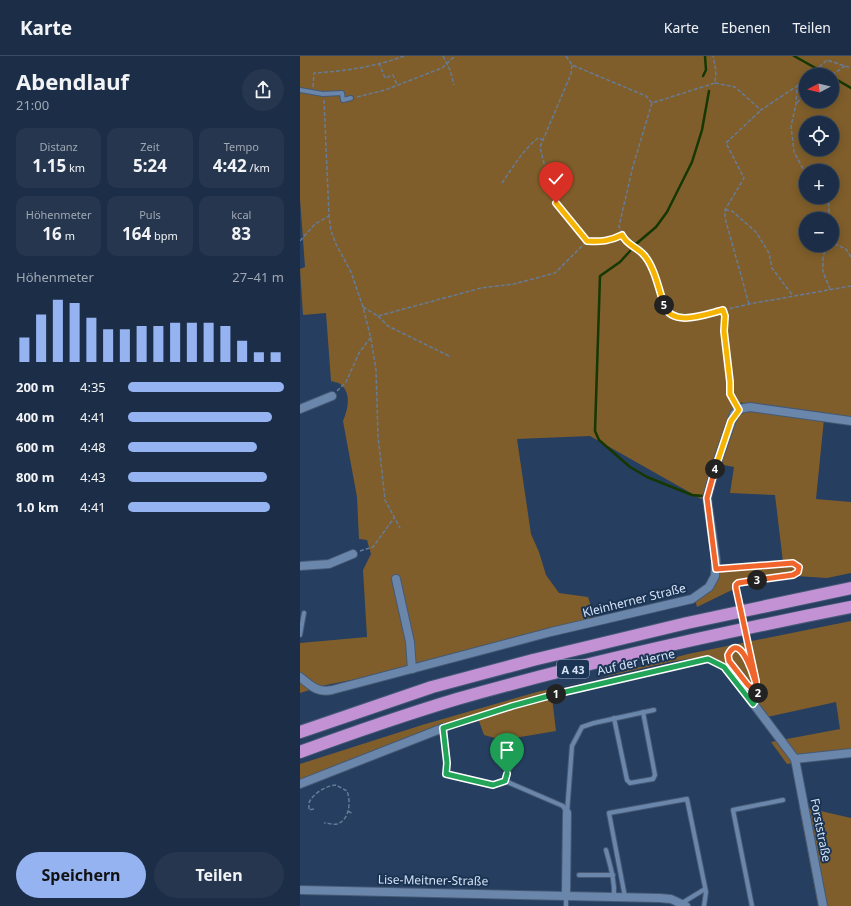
<!DOCTYPE html>
<html lang="de">
<meta charset="utf-8">
<style>
body{margin:0;font-family:"Noto Sans",sans-serif;background:#25364e;color:#f1f3f6;height:100vh;display:flex;flex-direction:column;font-size:15px;white-space:nowrap}
*{box-sizing:border-box;margin:0}
p{font-size:13px;color:#a0a8b4}
.icon{flex:none;width:22px;height:22px;fill:none;stroke:currentColor;stroke-width:2;stroke-linecap:round;stroke-linejoin:round}
.map{position:relative;flex:1;overflow:hidden}
.sheet{display:flex;flex-direction:column;background:#1c2e47;width:300px}
.sheet>*{flex:none}
.needle{width:26px;rotate:263deg}
.controls{position:absolute;left:499px;top:12px;display:grid;gap:8px}
.controls a{display:grid;place-items:center;width:40px;height:40px;border-radius:50%;background:#1c2e47;box-shadow:0 2px 10px #0003,0 0 0 1px #3a4a60;font-size:20px}
.pin{position:absolute;display:grid;place-items:center;width:34px;height:34px;color:#fff;margin:-41px -17px;border-radius:50% 50% 50% 0;rotate:-45deg;box-shadow:0 0 4px #0007}
.pin .icon{rotate:45deg}
.km{position:absolute;width:20px;height:20px;margin:-10px;border-radius:50%;background:#222;color:#fff;font-size:11px;line-height:20px;text-align:center}
.round{display:grid;place-items:center;flex:none;width:42px;height:42px;border-radius:21px;background:#25364e}
.summary{display:flex;align-items:center;justify-content:space-between;height:68px;padding:0 16px}
h1{font-size:22px;font-weight:700;line-height:30px}
.stats{display:grid;grid-template-columns:repeat(3,1fr);gap:6px;height:68px;padding:4px 16px}
.stats div{display:grid;align-content:center;border-radius:10px;background:#25364e;text-align:center}
.stats b{font-size:17px;font-weight:700}
.stats small{font-size:11px;font-weight:400}
.stats p{font-size:11px}
.chart{height:112px;padding:8px 16px}
.chart p{display:flex;justify-content:space-between}
.chart svg{width:100%;height:72px;margin-top:4px;stroke:#95b2f1;stroke-width:6}
.cta{display:flex;gap:8px;margin-top:auto;padding:8px 16px}
.cta a{flex:1;height:46px;border-radius:24px;background:#95b2f1;color:#111;font-size:16px;font-weight:700;line-height:46px;text-align:center}
.cta a+a{background:#25364e;color:#f1f3f6}
ul{padding:0 16px;list-style:none;font-size:13px}
li{display:grid;grid-template-columns:64px 48px 1fr;align-items:center;height:30px}
li i{height:10px;border-radius:5px;background:#95b2f1}
header{display:flex;align-items:center;gap:24px;box-sizing:border-box;height:56px;padding:0 20px;background:#1c2e47;border-bottom:1px solid #3a4a60}
header strong{font-size:19px}
nav{display:flex;gap:22px;margin-inline-start:auto;font-size:14px}
main{display:flex;flex:1;min-height:0}
.map>svg:first-child{display:block}
</style>
<header>
<strong>Karte</strong>
<nav><a>Karte</a><a>Ebenen</a><a>Teilen</a></nav>
</header>
<main>
<section class="sheet">
<div class="summary"><div><h1>Abendlauf</h1><p>21:00</p></div><a class="round"><svg class="icon" aria-label="share" viewBox="0 0 24 24"><path d="M12 15V3M7 8l5-5 5 5M5 13v7h14v-7"/></svg></a></div>
<div class="stats">
<div><p>Distanz</p><b>1.15<small> km</small></b></div>
<div><p>Zeit</p><b>5:24</b></div>
<div><p>Tempo</p><b>4:42<small> /km</small></b></div>
</div>
<div class="stats">
<div><p>Höhenmeter</p><b>16<small> m</small></b></div>
<div><p>Puls</p><b>164<small> bpm</small></b></div>
<div><p>kcal</p><b>83</b></div>
</div>
<div class="chart"><p><span>Höhenmeter</span>27–41 m</p>
<svg viewBox="0 0 160 44" preserveAspectRatio="none"><path d="M5 44V29M15 44V15M25 44V6M35 44V8M45 44V17M55 44V24M65 44V24M75 44V22M85 44V22M95 44V20M105 44V20M115 44V20M125 44V22M135 44V31M145 44V38M155 44V38"/></svg>
</div>
<ul>
<li><b>200 m</b>4:35<i style="width:100%"></i></li>
<li><b>400 m</b>4:41<i style="width:92%"></i></li>
<li><b>600 m</b>4:48<i style="width:83%"></i></li>
<li><b>800 m</b>4:43<i style="width:89%"></i></li>
<li><b>1.0 km</b>4:41<i style="width:91%"></i></li>
</ul>
<div class="cta"><a>Speichern</a><a>Teilen</a></div>
</section>
<div class="map">
<svg width="551" height="850" viewBox="0 0 551 850">
<rect width="100%" height="100%" fill="#263e5f"/>
<g fill="#7f5e2b" fill-rule="evenodd">
<path d="M0 0H551V361L444 350 442 346 434 351 436 354 405 445 290 380 217 383 231 478 239 496 246 519 259 537 288 541 295 562 97 615 26 629 0 637V587L67 581 63 514 71 498 67 484 59 483 57 441 43 365C48 353 52 337 40 328 38 326 33 326 31 325L26 257 3 259 0 213 5 211 0 143ZM506 19H532V45H506ZM506 67H532V93H506ZM506 115H532V141H506ZM506 163H532V189H506Z"/>
<polygon points="454,354 524,363 516,443 551,446 551,517 527,522 495,520 501,514 500,508 495,505 483,506 475,439 430,437 434,411 419,408 437,360 447,355"/>
<path d="M494 509 497 512 496 515 494 516C475 519 456 520 438 525L434 530V533L397 551 395 544 418 515 455 512 461 513Z"/>
<polygon points="551,565 551,699 487,708 471,686 540,673 536,646 467,661 438,622 428,612 418,604 406,600 370,606 251,633 256,675 202,684 184,679 179,665 132,677 0,731 0,708 122,669 237,636 299,622 388,598"/>
<polygon points="499,750 551,762 551,850 518,850"/>
</g>
<g fill="none" stroke-linecap="round" stroke-linejoin="round">
<g stroke="#153700" stroke-width="2.5">
<polyline points="494,0 528,19"/>
<polyline points="403,20 406,14 405,0"/>
<polyline points="532,21 551,32"/>
<polyline points="336,188 356,171 367,156 392,106 402,74 409,35"/>
<polyline points="330,195 320,206 300,220 295,375 299,384 330,411 347,421 392,439 403,440"/>
</g>
<defs>
<g id="lane">
<polyline points="0,34 23,38 42,37 43,44 51,42"/>
<polyline points="0,579 4,557"/>
<polyline points="314,662 327,724 330,727 353,723 355,719 343,656"/>
<polyline points="143,672 147,707 146,718 193,729 205,725 263,750 267,757"/>
<polyline points="205,725 207,718 215,701 215,687"/>
<polyline points="267,757 272,690 282,671 294,667 354,654"/>
<path d="M306 794C310 809 315 824 314 841"/>
<polyline points="279,819 313,819"/>
<polyline points="325,841 309,757 387,743 406,836 404,850"/>
<polyline points="382,847 405,833"/>
<polyline points="266,850 266,840"/>
<polyline points="452,850 433,754 483,744"/>
</g>
<g id="street">
<polyline points="0,353 32,340"/>
<polyline points="0,510 29,508 53,498"/>
<polyline points="96,523 110,586 112,613"/>
<path d="M0 621C11 630 17 637 32 634L251 576 392 543 409 531 415 520 416 504 407 442 416 409 434 358 439 353 450 351 551 365"/>
<polyline points="434,622 495,703 523,850"/>
<polyline points="495,703 551,697"/>
<polyline points="0,728 143,672"/>
<polyline points="0,834 359,842 371,843 386,850"/>
<polyline points="266,839 267,757"/>
</g>
<g id="highway">
<polyline points="0,676 132,631 233,604 387,567 551,532"/>
<path d="M0 696C52 677 104 659 157 643 287 606 419 577 551 551"/>
</g>
</defs>
<use href="#lane" stroke="#455975" stroke-width="6"/>
<use href="#street" stroke="#455975" stroke-width="10"/>
<use href="#highway" stroke="#455975" stroke-width="14"/>
<g stroke="#667b97" stroke-width="1.5" stroke-dasharray="4 2" stroke-linecap="butt">
<polyline points="143,0 150,14 154,29"/>
<polyline points="266,0 272,9 346,40 352,47 415,27 416,15 413,0"/>
<polyline points="79,7 85,22 93,19 97,29"/>
<polyline points="272,9 271,18 240,91 251,136 256,147 287,185"/>
<polyline points="510,19 527,4 551,12"/>
<polyline points="532,19 545,10"/>
<polyline points="415,27 435,31 461,54 497,30 496,48 491,70 494,96 506,118"/>
<polyline points="497,30 506,22"/>
<path d="M13 31 14 17C45 15 75 11 104 0"/>
<polyline points="57,41 85,34 142,12 155,0"/>
<polyline points="24,44 29,160 31,175 36,188 51,216 63,251 71,283 76,314 78,380 85,444 100,472"/>
<polyline points="352,47 333,110 319,170 322,180 329,189 342,197 350,209 365,252 369,258 379,262 396,261 449,248 551,230"/>
<polyline points="497,47 506,36"/>
<path d="M202 127C213 111 223 94 238 82L243 84"/>
<polyline points="526,141 529,150 529,163"/>
<polyline points="425,154 432,155 456,176 469,197 472,212 493,240"/>
<polyline points="532,182 535,188 546,193 551,201"/>
<polyline points="0,185 15,168 29,160"/>
<polyline points="526,189 523,202 523,216 530,233"/>
<polyline points="449,248 425,162 425,154 444,122 426,87 461,54"/>
<path d="M63 251 78 260 181 232 214 228 255 217 287 185C301 186 310 185 322 179"/>
<polyline points="423,255 425,260 424,275 430,327 430,338 435,347"/>
<polyline points="78,260 88,270 151,301"/>
<polyline points="37,335 46,326 59,297 71,281"/>
<polyline points="60,495 73,491 94,462"/>
<polyline points="422,512 493,507 499,511 498,516 493,519 438,527 436,529 436,533"/>
<path d="M429 605 428 599 432 593H439C452 603 456 625 458 640"/>
<polyline points="150,670 248,640 408,603 416,606 429,616"/>
<path d="M14 753 9 754C9 753 9 747 9 747 12 738 27 729 36 729L47 735C51 745 50 764 37 768 33 769 28 767 24 767"/>
<polyline points="48,755 53,758"/>
</g>
<use href="#lane" stroke="#6b86ab" stroke-width="4"/>
<use href="#street" stroke="#6b86ab" stroke-width="8"/>
<use href="#highway" stroke="#c392d5" stroke-width="12"/>
<polyline stroke="#667b97" stroke-width="1.5" stroke-dasharray="4 2" stroke-linecap="butt" points="429,605 447,628 450,631 454,631 456,629 456,625 436,533"/>
</g>
<g fill="none" stroke-linecap="round" stroke-linejoin="round">
<defs>
<polyline id="split-1" points="207,718 205,725 193,729 146,718 147,707 143,672 212,650 256,638"/>
<polyline id="split-2" points="256,638 408,603 424,611 453,648 458,641 458,637"/>
<path id="split-3" d="M457 524 438 527 436 529V532L456 625V628L454 631H450L447 628 429 605 428 599C441 572 457 629 458 637"/>
<polyline id="split-4" points="415,413 407,442 416,513 493,507 499,511 498,516 493,519 457,524"/>
<path id="split-5" d="M364 249C372 272 406 258 423 254L425 260 424 275 430 326V338L439 354 431 365 415 413"/>
<path id="split-6" d="M256 147 287 185C301 186 310 185 322 179 327 189 335 190 342 197 354 208 359 234 364 249"/>
</defs>
<use href="#split-1" stroke="#fff" stroke-width="8"/>
<use href="#split-2" stroke="#fff" stroke-width="8"/>
<use href="#split-3" stroke="#fff" stroke-width="8"/>
<use href="#split-4" stroke="#fff" stroke-width="8"/>
<use href="#split-5" stroke="#fff" stroke-width="8"/>
<use href="#split-6" stroke="#fff" stroke-width="8"/>
<use href="#split-1" stroke="#22a559" stroke-width="5"/>
<use href="#split-2" stroke="#22a559" stroke-width="5"/>
<use href="#split-3" stroke="#f0652b" stroke-width="5"/>
<use href="#split-4" stroke="#f0652b" stroke-width="5"/>
<use href="#split-5" stroke="#f5b400" stroke-width="5"/>
<use href="#split-6" stroke="#f5b400" stroke-width="5"/>
</g>
<g text-anchor="middle" dominant-baseline="central" stroke-width="4" stroke-linejoin="round" paint-order="stroke">
<rect fill="#1c3453" stroke="#9daec6" stroke-width="1" x="257" y="604" width="32" height="18" rx="3"/>
<g font-size="11" font-weight="bold" fill="#d4e3f7">
<text x="273" y="613">A 43</text>
</g>
<g font-size="12" fill="#d4e3f7" stroke="#1c3453">
<text transform="translate(334 544) rotate(-14)">Kleinherner Straße</text>
<text transform="translate(336 606) rotate(-13)">Auf der Herne</text>
<text transform="translate(521 774) rotate(79)">Forststraße</text>
<text transform="translate(133 824) rotate(1)">Lise-Meitner-Straße</text>
</g>
</g>
</svg>
<div class="controls">
<a><svg class="needle" viewBox="-14 -14 28 28"><path d="M0-13l5 13h-10z" fill="#e53935"/><path d="M0 13l5-13h-10z" fill="#a0a8b4"/></svg></a>
<a><svg class="icon" aria-label="locate" viewBox="0 0 24 24"><circle cx="12" cy="12" r="6"/><path d="M12 2v4M12 18v4M2 12h4M18 12h4"/></svg></a>
<a>+</a>
<a>−</a>
</div>
<div class="pin" style="left:207px;top:718px;background:#1e9e55"><svg class="icon" aria-label="arrive" viewBox="0 0 24 24"><path d="M6 21V4h12l-3 4 3 4H6"/></svg></div>
<div class="pin" style="left:256px;top:147px;background:#d93025"><svg class="icon" aria-label="check" viewBox="0 0 24 24"><path d="M5 12l5 5 9-10"/></svg></div>
<b class="km" style="left:256px;top:638px">1</b>
<b class="km" style="left:458px;top:637px">2</b>
<b class="km" style="left:457px;top:524px">3</b>
<b class="km" style="left:415px;top:413px">4</b>
<b class="km" style="left:364px;top:249px">5</b>
</div>
</main>
